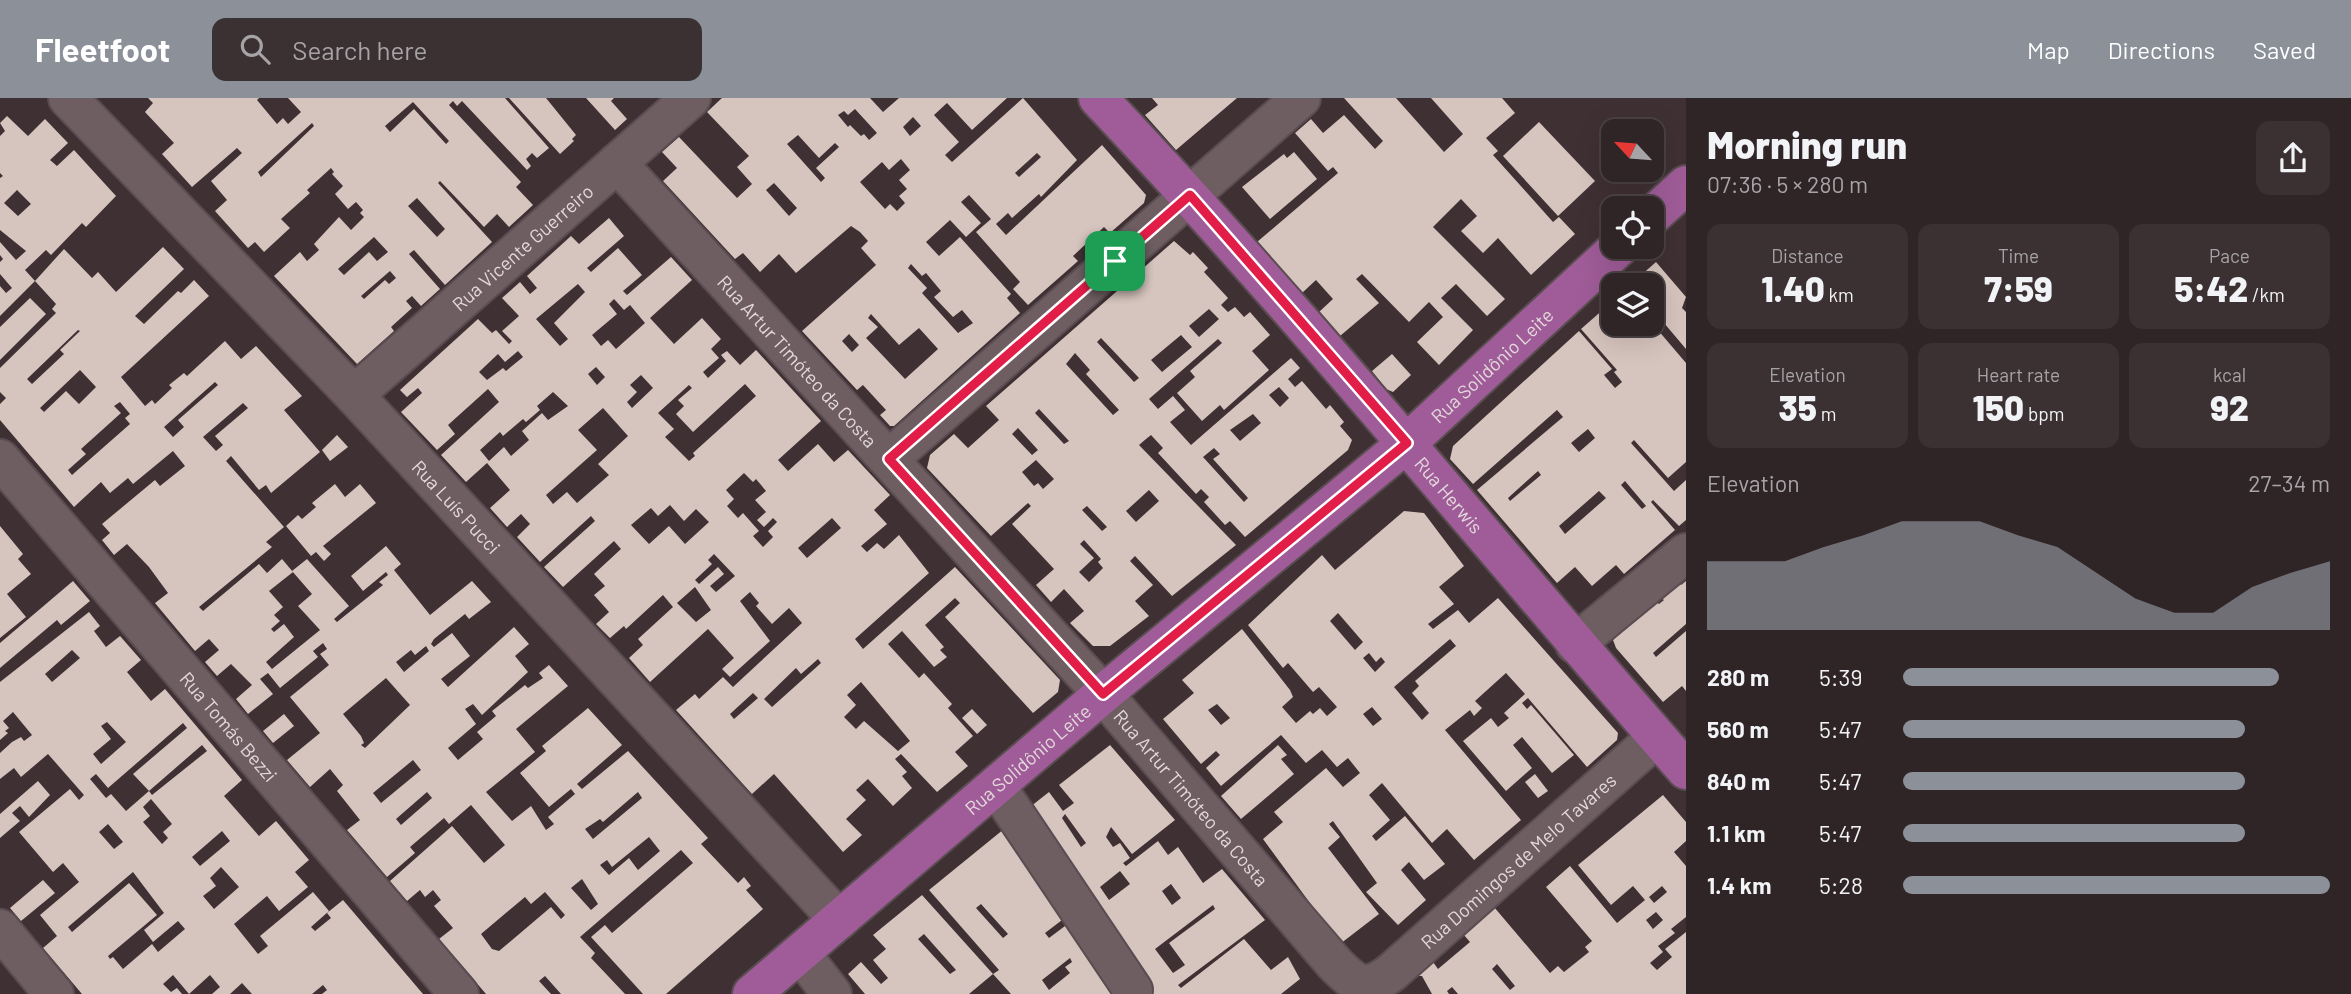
<!DOCTYPE html>
<meta charset="utf-8">
<style>
body{margin:0;font-family:Barlow,sans-serif;background:#3b3032;color:#f1f3f6;height:100vh;display:flex;flex-direction:column;font-size:26px;white-space:nowrap}
*{box-sizing:border-box;margin:0}
p{font-size:23px;color:#a7a4a7}
.icon{flex:none;width:38px;height:38px;fill:none;stroke:currentColor;stroke-width:2;stroke-linecap:round;stroke-linejoin:round}
.map{position:relative;flex:1;overflow:hidden}
.sheet{display:flex;flex-direction:column;background:#2f2426;width:665px}
.sheet>*{flex:none}
.needle{width:46px;rotate:296deg}
.buttons{position:absolute;left:1601px;top:21px;display:grid;gap:14px}
.buttons a{display:grid;place-items:center;width:63px;height:63px;border-radius:14px;background:#2f2426;box-shadow:0 7px 28px #0002,0 0 0 2px #4a4143;font-size:35px}
.pin{position:absolute;display:grid;place-items:center;width:60px;height:60px;color:#fff;margin:-30px;border-radius:14px;box-shadow:0 4px 10px #0006}
.round{display:grid;place-items:center;flex:none;width:74px;height:74px;border-radius:14px;background:#3b3032}
.summary{display:flex;align-items:center;justify-content:space-between;height:119px;padding:0 21px}
h1{font-size:38px;font-weight:800;line-height:52px}
.figures{display:grid;grid-template-columns:repeat(3,1fr);gap:10px;height:119px;padding:7px 21px}
.figures div{display:grid;align-content:center;border-radius:14px;background:#3b3032;text-align:center}
.figures b{font-size:35px;font-weight:800}
.figures small{font-size:19px;font-weight:400}
.figures p{font-size:19px}
.chart{height:196px;padding:14px 21px}
.chart p{display:flex;justify-content:space-between}
.chart svg{width:100%;height:126px;margin-top:7px;fill:#8c9099;opacity:.7}
ul{padding:0 21px;list-style:none;font-size:23px}
li{display:grid;grid-template-columns:112px 84px 1fr;align-items:center;height:52px}
li i{height:18px;border-radius:9px;background:#8c9099}
header{display:flex;align-items:center;gap:42px;box-sizing:border-box;height:98px;padding:0 35px;background:#8c9099;color:#fff}
header strong{font-size:33px}
nav{display:flex;gap:38px;margin-inline-start:auto;font-size:24px}
.search{width:490px;height:63px;background:#3b3032;display:flex;align-items:center;gap:18px;box-sizing:border-box;padding:0 24px;border-radius:14px;color:#a7a4a7;font-size:26px}
main{display:flex;flex:1;min-height:0}
.map>svg:first-child{display:block}
</style>
<header>
<strong>Fleetfoot</strong>
<div class="search"><svg class="icon" aria-label="search" viewBox="0 0 24 24"><circle cx="10" cy="10" r="6"/><path d="M15 15l6 6"/></svg>Search here</div>
<nav><a>Map</a><a>Directions</a><a>Saved</a></nav>
</header>
<main>
<div class="map">
<svg width="1686" height="896" viewBox="0 0 1686 896">
<rect width="100%" height="100%" fill="#3f3033"/>
<g fill="#d6c4be" fill-rule="evenodd">
<path d="M148 0H259L257 2 277 26 283 20 288 26 301 14 288 0H505L549 50 537 60 532 55 526 61 531 68 527 72 462 3 457 8 453 3 449 7 521 84 516 89 533 107 509 129 497 116 484 129 440 83 438 85 492 144 445 187 414 152 409 156 440 191 421 208 412 198 406 203 412 210 391 229 394 233 357 266 274 178 300 154 307 163 319 152 314 146 339 119 351 132 364 119 360 115 363 112 356 104 348 111 335 96 343 88 332 76 334 74 331 70 307 92 310 95 281 121 290 130 264 154 255 144 248 150 215 113 227 102 211 83 242 55 237 50 192 89 162 56 174 45 145 14 153 5ZM413 4 449 43 446 46 414 11 390 34 385 28ZM312 25 314 28 261 79 258 74ZM417 100 445 131 437 139 408 108ZM374 139 388 154 377 163 369 154 344 177 338 171ZM390 173 396 180 389 186 385 182 364 201 361 198Z"/>
<polygon points="509,0 546,0 576,37 572,41 574,43 560,56"/>
<polygon points="586,0 614,0 611,3 627,21 615,32"/>
<path d="M722 0H870L883 14 899 0H1007L972 32 947 5 934 17 959 44 945 57 952 64 1023 0 1077 62 1041 99 1039 96 1012 120 1008 115 996 126 1006 137 1102 47 1146 97 1144 105 1110 135 1104 129 1073 158 1078 163 1028 207 1013 191 1020 184 976 134 991 121 969 97 961 104 981 125 966 139 950 122 926 144 939 158 960 139 1011 196 1007 200 1020 215 894 328H890L880 317 886 312 863 287 857 292 802 233 876 167 861 150 868 143 860 134 851 128 796 175 779 156 760 174 743 155 735 161 663 83 677 70 662 54 679 39 737 100 752 86 737 69 749 58 707 14ZM855 11 877 35 869 42 864 36 861 38 850 27 848 29 838 17 844 13 848 17ZM913 19 921 28 910 38 903 29ZM798 37 819 60 835 45 839 49 816 70 825 80 821 84 787 46ZM1037 55 1041 59 1019 79 1015 75ZM901 61 910 72 899 82 907 91 899 98 905 105 897 113 890 106 885 111 860 84 882 64 889 72ZM774 85 797 110 789 118 766 92ZM911 166 922 178 926 175 941 193 934 199 953 219 962 212 973 225 958 235 922 195 927 190 908 170ZM871 216 899 247 919 230 938 251 905 281 866 240 878 229 868 220ZM849 236 859 247 852 254 842 243Z"/>
<polygon points="1152,0 1237,0 1176,52 1145,17 1158,7"/>
<polygon points="1344,0 1396,0 1444,54 1463,36 1431,0 1502,0 1515,15 1486,40 1498,53 1493,57 1553,124 1559,119 1575,136 1531,177 1498,140 1483,155 1461,133 1477,118 1461,101 1433,129 1505,201 1487,218 1456,186 1441,200 1473,232 1439,267 1417,244 1443,219 1429,204 1409,224 1362,176 1356,181 1379,205 1340,238 1319,214 1333,201 1316,182 1302,195 1257,144 1338,75 1333,69 1328,73 1295,35 1311,21 1323,35 1344,17 1375,51 1383,43"/>
<path d="M7 18 28 38 45 21 68 45 50 62 57 68 74 52 116 98 86 129 82 125 51 157 46 152 25 172 35 183 0 218V188L6 195 12 190 0 176V164L3 161 0 157V144L16 162 26 153 0 132V80L3 78 0 75V38L5 33 0 25ZM17 92 31 106 18 118 4 105Z"/>
<polygon points="1539,24 1595,83 1558,118 1503,58"/>
<polygon points="1294,54 1317,81 1270,121 1242,89 1284,56 1287,60"/>
<path d="M609 120 624 138 587 170 591 174 618 150 642 177 623 193 627 197 671 159 692 182 650 220 674 246 702 220 721 241 711 251 719 260 703 274 708 280 726 263 721 257 727 253 740 267 756 252 821 323 778 362 788 373 818 346 834 364 848 352 890 397 874 412 887 426 861 448 867 454 877 445 884 451 899 437 929 475 855 541 863 551 955 469 1060 582 1058 594 1033 615 945 519 960 505 955 500 925 527 944 549 940 552 947 559 934 569 902 533 888 546 919 580 924 575 952 606 948 610 973 638 955 654 968 668 937 694 901 656 895 661 907 674 902 678 912 690 893 708 868 681 856 692 866 702 846 721 862 737 843 754 774 676 752 696 676 612 695 596 699 601 723 579 733 589 802 525 789 510 772 526 756 508 759 505 750 494 740 503 770 543 730 579 722 571 734 560 708 531 650 584 629 560 643 547 638 541 673 509 663 497 626 531 624 528 610 540 596 526 609 514 594 497 605 488 594 476 621 451 614 443 563 489 544 469 595 423 591 418 540 464 517 439 530 426 521 416 507 429 490 410 510 392 487 365 466 384 441 357 499 304 488 291 448 327 455 336 437 352 401 314 422 295 418 290 407 299 400 292 478 221 492 235 496 232 509 246 512 243 502 233 519 218 502 200 520 184 530 196 537 190 527 178 571 138 579 146ZM578 186 585 194 554 225 568 241 560 248 536 221ZM614 201 624 212 630 207 645 225 616 251 608 242 601 248 592 237 617 216 609 206ZM518 253 523 259 506 273 503 270 487 282 479 274 498 256 505 264ZM596 269 605 279 597 287 588 276ZM641 277 653 290 632 310 627 304 637 294 630 287ZM745 286 756 298 693 355 695 358 689 363 665 339 674 331 658 315 689 287 692 290 678 302 684 308 676 316 693 334ZM553 294 568 308 548 322 542 315 522 333 529 342 511 358 504 349 489 363 480 352 500 334 503 338 523 321 526 324 540 312 537 308ZM603 310 628 338 598 366 609 377 577 405 567 394 553 406 546 397 597 352 578 332ZM744 375 753 384 756 381 766 393 755 402 766 414 757 422 764 429 773 420 777 424 768 433 773 439 763 449 753 438 759 433 743 415 738 420 727 408 734 401 726 392ZM670 407 684 423 696 411 709 424 685 446 669 428 649 446 631 427 651 410 658 418ZM832 420 841 430 807 460 798 450ZM714 456 735 478 716 494 710 488 724 476 718 469 699 486 695 482 712 466 708 462ZM695 489 711 512 696 524 677 505ZM818 561 821 565 772 609 764 601 796 570 801 576ZM861 584 910 643 898 653 864 623 856 631 844 619 856 607 847 597ZM753 595 758 600 734 621 730 616Z"/>
<path d="M1174 143 1190 157 1193 154 1208 170 1204 174 1228 200 1221 207 1228 214 1235 209 1244 219 1250 214 1270 237 1252 253 1269 272 1224 312 1220 307 1202 323 1177 295 1195 279 1190 273 1222 245 1218 241 1149 301 1158 311 1173 298 1185 312 1170 324 1191 347 1291 260 1300 270 1288 281 1295 289 1302 283 1326 311 1330 307 1344 324 1340 328 1352 342 1348 352 1245 439 1230 423 1225 427 1204 404 1209 399 1201 391 1196 396 1158 355 1163 350 1151 337 1146 341 1139 347 1236 447 1172 498 1135 458 1130 463 1153 487 1135 503 1149 518 1110 548H1093L1070 525 1084 513 1064 491 1051 504 1036 487 1054 471 1012 426 1031 408 1028 405 991 438 927 370 930 357 954 336 968 350 999 322 986 308ZM1209 211 1219 221 1199 239 1189 228ZM1181 237 1192 249 1162 274 1151 262ZM1101 240 1139 280 1134 284 1097 244ZM1075 255 1090 272 1086 276 1119 312 1113 317 1066 266ZM1279 289 1289 300 1280 309 1269 297ZM1039 311 1069 343 1064 346 1035 315ZM1253 316 1261 325 1240 343 1230 332ZM1018 330 1038 352 1032 357 1012 336ZM1214 350 1220 356 1213 361 1248 400 1244 404 1203 359ZM1036 362 1054 381 1043 391 1038 385 1034 388 1022 374ZM1149 392 1159 403 1136 424 1126 413ZM1087 408 1107 429 1102 433 1082 412ZM1084 442 1101 461 1098 464 1103 470 1089 484 1079 474 1094 460 1080 446Z"/>
<path d="M163 149 184 171 135 218 144 226 178 193 181 195 194 182 209 198 121 279 145 308 152 302 155 306 172 290 169 287 184 275 187 278 225 243 241 261 256 248 302 298 284 312 320 354 271 395 266 387 259 392 231 358 226 363 284 429 266 444 272 449 199 509 203 513 259 466 267 475 282 461 293 474 269 493 283 509 274 517 280 523 271 531 274 534 284 526 294 539 266 564 272 571 320 532 298 508 312 496 292 473 307 461 349 508 334 521 337 524 383 487 379 484 388 477 386 474 363 493 351 478 386 448 401 466 394 472 430 517 472 483 491 504 469 521 465 516 434 541 431 546 434 549 452 535 470 558 441 581 448 589 514 529 529 546 515 558 528 574 482 617 473 606 465 611 476 626 448 650 458 662 483 641 477 634 496 618 492 613 525 587 528 590 543 580 539 575 549 567 568 588 516 631 535 654 486 694 512 723 531 708 546 732 554 726 548 719 575 696 571 691 549 709 520 675 546 653 542 648 588 610 622 647 577 686 582 691 628 653 708 740 701 746 738 785 744 779 751 788 746 792 763 811 666 896H643L591 839 605 827 612 835 693 765 681 752 580 839 595 855 591 860 625 896H561L545 878 539 883 551 896H486L439 841 453 830 434 808 441 802 433 792 425 799 420 792 407 803 390 783 452 728 484 765 505 747 471 707 449 726 444 720 410 749 415 755 387 779 347 732 360 722 337 693 343 687 330 671 310 689 287 662 320 635 290 599 329 567 320 556 327 551 323 545 313 553 318 559 280 590 268 575 260 581 273 596 248 616 236 601 252 587 231 566 217 578 205 564 219 552 209 541 195 553 155 505 168 495 149 469 127 446 114 457 102 442 110 435 102 426 155 382 160 388 185 368 173 353 133 386 128 380 110 395 101 384 74 409 0 322V306L6 300 0 294V270L56 215 52 211 56 206 35 183 64 151 92 180 98 174 116 194ZM78 232 80 233 60 252 64 256 32 286 27 281ZM80 272 96 289 79 306 66 293 44 314 40 310ZM215 284 218 287 178 322 184 329 173 339 164 329ZM120 304 130 316 125 320 130 326 72 377 68 372 86 356 81 351 121 315 114 308ZM243 305 248 310 215 338 223 347 216 353 203 339ZM426 548 429 553 404 574 396 564 411 552 415 557ZM386 580 410 607 365 650 361 647 364 645 361 638 343 616ZM413 662 421 672 381 705 373 695ZM427 694 432 700 401 727 396 721ZM638 694 642 700 593 741 585 731 600 721 603 724ZM649 739 660 753 638 772 629 760 609 777 600 767 607 762 612 769ZM582 781 598 806 591 812 571 790ZM545 794 565 817 561 821 551 809 499 853 492 851 481 836 525 799 531 806Z"/>
<path d="M1656 164 1686 199 1682 210 1686 214V251L1664 225 1657 231 1686 265V364L1668 380 1634 342 1631 345 1674 393 1686 382V422L1679 428 1653 402 1651 404 1675 432 1624 476 1616 467 1592 488 1575 469 1557 485 1477 392 1563 319 1557 312 1473 386 1450 361 1453 348 1579 233 1612 271 1604 277 1615 290 1622 284 1614 274 1617 272 1581 231 1614 202V226H1652V187H1630ZM1588 331 1595 340 1579 354 1571 345ZM1538 373 1541 377 1510 403 1508 400ZM1625 383 1646 408 1642 411 1621 387ZM1599 393 1606 400 1565 436 1559 428Z"/>
<polygon points="30,200 46,216 0,262 0,229"/>
<polygon points="1392,256 1411,277 1393,294 1386,291 1372,273"/>
<polygon points="337,337 348,349 330,363 322,352"/>
<polygon points="335,386 345,399 360,386 376,405 323,448 331,456 324,463 316,454 311,458 286,428 298,417 302,421 316,409 312,405"/>
<path d="M1404 413 1424 415 1464 468 1439 489 1454 506 1428 526 1433 531 1458 512 1469 525 1498 500 1618 635 1617 642 1587 669 1528 600 1522 605 1527 611 1531 607 1574 657 1552 675 1522 639 1513 647 1532 670 1506 693 1463 643 1491 620 1498 629 1509 620 1504 615 1525 596 1506 575 1475 603 1482 610 1474 618 1470 612 1445 632 1521 722 1474 762 1447 731 1432 745 1382 685 1369 697 1390 722 1372 738 1376 743 1405 718 1445 766 1424 782 1409 764 1401 772 1426 802 1398 827 1366 794 1377 785 1333 723 1329 726 1340 739 1328 750 1379 816 1340 846 1263 741 1283 724 1274 714 1326 670 1343 689 1360 675 1348 660 1337 669 1322 652 1306 665 1281 637 1221 688 1206 670 1220 657 1216 653 1201 666 1163 621 1194 595 1182 582 1242 531 1290 592 1293 599 1282 609 1296 625 1310 613 1313 616 1320 610 1327 618 1337 609 1319 589 1313 594 1288 565 1283 570 1248 527 1322 457 1335 472ZM1338 515 1363 544 1355 552 1330 523ZM1450 541 1456 548 1415 583 1419 588 1412 595 1429 615 1422 622 1394 589ZM1369 555 1376 564 1381 559 1385 564 1375 574 1363 560ZM1217 606 1230 620 1221 627 1208 612ZM1372 609 1382 621 1373 628 1363 616Z"/>
<polygon points="0,428 23,456 18,461 31,476 7,496 26,519 0,540"/>
<polygon points="73,483 90,503 61,527 57,522 0,570 0,545"/>
<polygon points="1686,483 1686,526 1653,555 1656,559 1686,533 1686,593 1682,588 1663,604 1616,550 1613,542 1656,504 1659,506 1664,502 1661,500 1679,484 1681,487"/>
<path d="M89 514 100 528 94 533 106 549 120 538 141 562 127 574 151 603 165 591 242 682 224 698 259 738 276 723 309 762 295 774 308 789 279 813 267 798 234 826 258 856 268 848 260 838 313 794 329 813 311 829 315 833 331 820 327 815 343 802 423 896H322L327 892 323 887 312 896H252L242 885 230 896H212L220 889 210 877 189 896 173 877 163 886 171 894 177 890 182 896H82L43 850 57 838 40 817 79 784 63 765 53 774 19 734 70 691 79 702 84 697 48 656 21 679 14 670 0 681V655L12 644 21 639 24 643 32 637 13 614 3 623 9 630 5 633 8 635 0 642V584ZM72 552 80 560 52 584 45 576ZM107 624 126 644 101 666 93 656 111 641 101 628ZM183 625 187 630 133 676 149 693 126 713 111 696 106 700 90 681 96 676 108 690ZM202 647 207 653 152 697 149 693ZM151 701 172 726 163 734 168 740 162 746 143 724 150 718 143 709ZM108 726 123 744 114 751 99 734ZM222 733 230 743 200 768 192 759ZM221 769 239 789 214 811 203 798 216 788 210 780ZM133 774 164 815 144 832 153 844 178 823 185 831 158 854 152 846 123 871 113 859 110 861 108 858 157 817 129 785 72 834 68 829Z"/>
<polygon points="972,611 987,627 977,636 962,620"/>
<polygon points="284,616 294,628 273,645 263,633"/>
<path d="M1110 647 1175 722 1132 756 1111 729 1106 739 1113 749 1120 745 1130 760 1123 765 1126 768 1158 743 1168 757 1178 749 1203 785 1222 771 1265 822 1178 887 1181 890 1244 841 1271 872 1288 859 1300 881 1281 896H1133L1030 709 1049 694 1063 713 1074 705 1059 687ZM1065 716 1086 745 1081 749 1062 720ZM1120 773 1130 786 1109 802 1100 789ZM1171 786 1181 800 1172 807 1162 793ZM1213 807 1215 811 1169 845 1185 867 1173 875 1155 851Z"/>
<polygon points="1278,647 1287,657 1281,661 1294,676 1241,721 1221,698"/>
<polygon points="1535,676 1548,693 1538,700 1525,684"/>
<polygon points="38,683 50,697 29,719 20,708 12,715 20,723 0,740 0,716"/>
<path d="M1663 697 1686 724V743L1674 754 1686 768V819L1671 831 1675 835 1658 848 1663 854 1650 865 1657 872 1672 859 1665 851 1686 834V896H1458L1452 889 1447 893 1449 896H1432L1422 878H1417L1433 864 1438 871 1470 844 1463 836 1494 809 1550 875 1558 868 1564 874 1589 854 1585 849 1592 843 1546 789 1570 768 1617 825 1645 802 1633 788 1611 807 1578 767ZM1662 788 1667 794 1654 805 1649 799ZM1656 814 1663 822 1653 831 1646 822ZM1497 866 1515 888 1510 892 1492 871Z"/>
<path d="M1004 731 1066 819 1045 835 1049 840 1069 825 1118 896H1011L993 876 999 872 929 792ZM981 806 1008 836 1003 840 976 810ZM1070 860 1072 864 1065 869 1070 875 1049 892 1042 882Z"/>
<polygon points="43,782 55,795 21,823 10,810"/>
<path d="M922 797 993 876 969 896H865L848 876 861 864 881 886 888 880 873 862 886 851 873 837ZM924 836 956 872 950 876 918 841Z"/>
</g>
<g fill="none" stroke-linecap="round" stroke-linejoin="round">
<defs>
<g id="minor">
<path id="s1" d="M68 0 354 297 839 822"/>
<path id="s2" d="M617 65 1103 596 1335 866C1357 888 1366 894 1392 874L1657 639"/>
<path id="s3" d="M354 297 691 0"/>
<path id="s4" d="M0 361 459 896"/>
<polyline points="889,361 1301,0"/>
<polyline points="1575,546 1686,455"/>
<polyline points="996,688 1133,892"/>
<polyline points="0,831 54,896"/>
<polyline points="800,855 832,896"/>
</g>
<g id="major">
<path id="s5" d="M1098 0C1303 216 1490 448 1686 672"/>
<polyline points="1652,118 1686,87"/>
<path id="s6" d="M752 896 1103 596 1407 345 1619 149"/>
</g>
</defs>
<use href="#minor" stroke="#5a4d51" stroke-width="42"/>
<use href="#major" stroke="#5a4d51" stroke-width="42"/>
<use href="#minor" stroke="#6e5d61" stroke-width="38"/>
<use href="#major" stroke="#9f5c98" stroke-width="38"/>
</g>
<g fill="none" stroke-linecap="round" stroke-linejoin="round">
<defs>
<polygon id="route" points="1190,97 1407,345 1103,596 889,361"/>
</defs>
<use href="#route" stroke="#fff" stroke-width="14"/>
<use href="#route" stroke="#e11d48" stroke-width="9"/>
</g>
<g text-anchor="middle" dominant-baseline="central" stroke-width="7" stroke-linejoin="round" paint-order="stroke">
<g font-size="19" fill="#e3d9db" stroke="#342629">
<text stroke="none"><textPath href="#s3" startOffset="224">Rua Vicente Guerreiro</textPath></text>
<text stroke="none"><textPath href="#s2" startOffset="268">Rua Artur Timóteo da Costa</textPath></text>
<text stroke="none"><textPath href="#s6" startOffset="971">Rua Solidônio Leite</textPath></text>
<text stroke="none"><textPath href="#s5" startOffset="530">Rua Herwis</textPath></text>
<text stroke="none"><textPath href="#s1" startOffset="564">Rua Luís Pucci</textPath></text>
<text stroke="none"><textPath href="#s4" startOffset="352">Rua Tomás Bezzi</textPath></text>
<text stroke="none"><textPath href="#s6" startOffset="362">Rua Solidônio Leite</textPath></text>
<text stroke="none"><textPath href="#s2" startOffset="856">Rua Artur Timóteo da Costa</textPath></text>
<text stroke="none"><textPath href="#s2" startOffset="1311">Rua Domingos de Melo Tavares</textPath></text>
</g>
</g>
</svg>
<div class="buttons">
<a><svg class="needle" viewBox="-14 -14 28 28"><path d="M0-13l5 13h-10z" fill="#e53935"/><path d="M0 13l5-13h-10z" fill="#a7a4a7"/></svg></a>
<a><svg class="icon" aria-label="locate" viewBox="0 0 24 24"><circle cx="12" cy="12" r="6"/><path d="M12 2v4M12 18v4M2 12h4M18 12h4"/></svg></a>
<a><svg class="icon" aria-label="layers" viewBox="0 0 24 24"><path d="M12 4l9 5-9 5-9-5zM3 14l9 5 9-5"/></svg></a>
</div>
<div class="pin" style="left:1115px;top:163px;background:#1e9e55"><svg class="icon" aria-label="arrive" viewBox="0 0 24 24"><path d="M6 21V4h12l-3 4 3 4H6"/></svg></div>
</div>
<section class="sheet">
<div class="summary"><div><h1>Morning run</h1><p>07:36 · 5 × 280 m</p></div><a class="round"><svg class="icon" aria-label="share" viewBox="0 0 24 24"><path d="M12 15V3M7 8l5-5 5 5M5 13v7h14v-7"/></svg></a></div>
<div class="figures">
<div><p>Distance</p><b>1.40<small> km</small></b></div>
<div><p>Time</p><b>7:59</b></div>
<div><p>Pace</p><b>5:42<small> /km</small></b></div>
</div>
<div class="figures">
<div><p>Elevation</p><b>35<small> m</small></b></div>
<div><p>Heart rate</p><b>150<small> bpm</small></b></div>
<div><p>kcal</p><b>92</b></div>
</div>
<div class="chart"><p><span>Elevation</span>27–34 m</p>
<svg viewBox="0 0 160 44" preserveAspectRatio="none"><path d="M0 44V20L10 20L20 20L30 15L40 11L50 6L60 6L70 6L80 11L90 15L100 24L110 33L120 38L130 38L140 29L150 24L160 20V44z"/></svg>
</div>
<ul>
<li><b>280 m</b>5:39<i style="width:88%"></i></li>
<li><b>560 m</b>5:47<i style="width:80%"></i></li>
<li><b>840 m</b>5:47<i style="width:80%"></i></li>
<li><b>1.1 km</b>5:47<i style="width:80%"></i></li>
<li><b>1.4 km</b>5:28<i style="width:100%"></i></li>
</ul>
</section>
</main>
